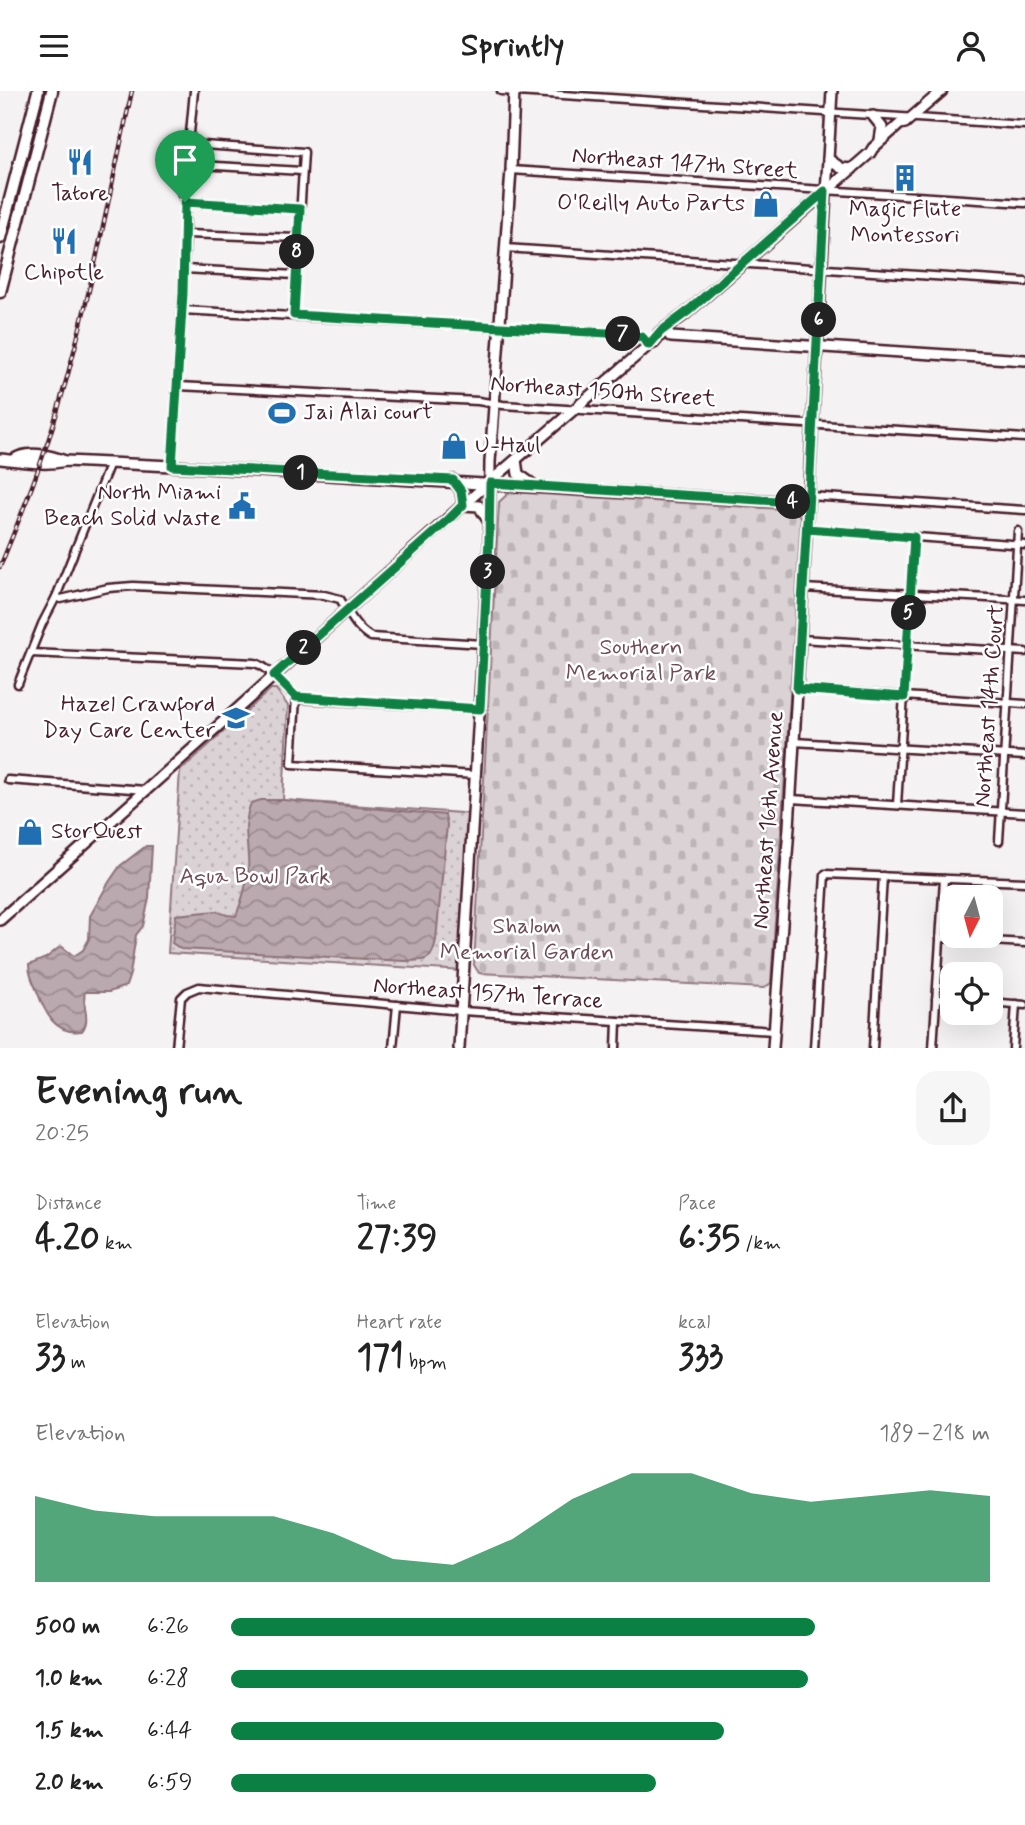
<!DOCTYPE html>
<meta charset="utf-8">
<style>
body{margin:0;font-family:Mynerve,sans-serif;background:#f6f6f6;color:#222;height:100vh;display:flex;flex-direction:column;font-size:26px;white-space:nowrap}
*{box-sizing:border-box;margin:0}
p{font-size:23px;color:#767676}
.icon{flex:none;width:38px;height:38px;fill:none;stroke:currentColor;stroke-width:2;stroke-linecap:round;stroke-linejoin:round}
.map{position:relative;height:957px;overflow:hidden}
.details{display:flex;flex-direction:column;background:#fff;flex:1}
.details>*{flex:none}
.needle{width:46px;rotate:186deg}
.tools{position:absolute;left:940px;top:794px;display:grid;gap:14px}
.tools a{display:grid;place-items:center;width:63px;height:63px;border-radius:14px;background:#fff;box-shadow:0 7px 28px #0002;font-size:35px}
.pin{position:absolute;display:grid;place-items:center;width:60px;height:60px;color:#fff;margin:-72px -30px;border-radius:50% 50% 50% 0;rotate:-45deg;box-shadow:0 0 7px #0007}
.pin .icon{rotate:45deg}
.km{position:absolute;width:35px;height:35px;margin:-18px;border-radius:50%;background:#222;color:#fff;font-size:19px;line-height:35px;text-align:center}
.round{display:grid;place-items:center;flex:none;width:74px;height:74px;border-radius:21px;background:#f6f6f6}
.summary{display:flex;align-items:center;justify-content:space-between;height:119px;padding:0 35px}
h1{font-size:38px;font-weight:700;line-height:52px}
.metrics{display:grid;grid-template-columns:repeat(3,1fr);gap:10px;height:119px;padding:7px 35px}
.metrics div{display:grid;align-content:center}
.metrics b{font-size:35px;font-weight:700}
.metrics small{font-size:19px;font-weight:400}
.metrics p{font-size:19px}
.chart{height:196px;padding:14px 35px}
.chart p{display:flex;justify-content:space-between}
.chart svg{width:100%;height:126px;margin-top:7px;fill:#0b8043;opacity:.7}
ul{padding:0 35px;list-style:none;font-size:23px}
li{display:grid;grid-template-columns:112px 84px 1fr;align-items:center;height:52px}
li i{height:18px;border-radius:9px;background:#0b8043}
header{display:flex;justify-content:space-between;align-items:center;height:91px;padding:0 35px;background:#fff;font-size:32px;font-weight:700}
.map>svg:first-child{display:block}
</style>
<header><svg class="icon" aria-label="menu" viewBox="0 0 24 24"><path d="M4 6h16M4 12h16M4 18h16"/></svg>Sprintly<svg class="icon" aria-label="person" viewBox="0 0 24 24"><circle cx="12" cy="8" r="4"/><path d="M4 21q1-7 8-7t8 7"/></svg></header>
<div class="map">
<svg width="1025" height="957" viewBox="0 0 1025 957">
<defs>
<pattern id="grass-dots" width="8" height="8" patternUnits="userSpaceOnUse" patternTransform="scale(1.75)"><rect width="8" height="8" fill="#dbd2d5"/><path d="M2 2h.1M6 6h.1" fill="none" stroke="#bdb4b7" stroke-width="1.8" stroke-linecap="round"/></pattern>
<pattern id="cemetery-stones" width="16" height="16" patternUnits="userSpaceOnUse" patternTransform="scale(1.75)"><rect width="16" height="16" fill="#dbd2d5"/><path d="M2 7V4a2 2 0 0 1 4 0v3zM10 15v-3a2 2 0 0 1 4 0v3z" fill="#bdb4b7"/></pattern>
<pattern id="water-waves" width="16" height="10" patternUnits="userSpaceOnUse" patternTransform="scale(1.75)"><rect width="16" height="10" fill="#baa9ae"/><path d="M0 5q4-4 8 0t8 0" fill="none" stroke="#99898e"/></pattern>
</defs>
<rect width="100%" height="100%" fill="#f4f2f2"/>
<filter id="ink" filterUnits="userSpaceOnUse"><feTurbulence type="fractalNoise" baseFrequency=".0143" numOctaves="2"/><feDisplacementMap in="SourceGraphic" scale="14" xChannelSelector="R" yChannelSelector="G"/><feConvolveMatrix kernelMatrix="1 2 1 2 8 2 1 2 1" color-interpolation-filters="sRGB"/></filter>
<g filter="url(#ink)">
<polygon fill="url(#grass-dots)" stroke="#927880" stroke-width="2" points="271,598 276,598 288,615 283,709 474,723 464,880 168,862 180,680"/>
<polygon fill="url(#cemetery-stones)" stroke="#927880" stroke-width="2" points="510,401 796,419 802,429 771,892 764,897 479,882 474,874 499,411"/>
<g fill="url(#water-waves)" stroke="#8d727a" stroke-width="2">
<path d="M261 709H283L445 724 447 734 436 849C432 871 425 870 404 870L181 858 172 852 176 824 216 820 227 824 236 825C243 807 250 786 248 766 247 746 243 732 251 712Z"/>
<path d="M146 755H152L149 807 143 835 136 844 130 883 126 895 109 901H85C81 915 92 927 82 940 55 944 45 922 37 900 33 891 29 884 29 874L46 867 61 855 74 865 83 859 89 848 90 825 109 791 120 775Z"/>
</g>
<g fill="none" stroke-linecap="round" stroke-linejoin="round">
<defs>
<g id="street">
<polyline points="501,0 1025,34"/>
<polyline points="189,53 304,61 294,224"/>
<polyline points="182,73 302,80"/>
<polyline points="511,79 1025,112"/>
<polyline points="185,111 300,118"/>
<polyline points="186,143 298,147"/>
<polyline points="505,157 1025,191"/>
<polyline points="184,178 295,184"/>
<polyline points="182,219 624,243 641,246 649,254"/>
<polyline points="178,295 478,310 503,314 1025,347"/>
<polyline points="172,375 186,143 185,111 178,93 189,53 194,0"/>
<polyline points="809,405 1025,419"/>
<polyline points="807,438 1025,454"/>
<polyline points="803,497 1025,509"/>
<path d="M56 506 61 508 108 497 133 495 324 504 340 508C349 522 356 538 371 546L483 553"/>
<polyline points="800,548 1025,561"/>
<path d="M31 562 255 572C275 578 282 601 301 608L480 618"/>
<polyline points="18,593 42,533 56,506 110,372"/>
<polyline points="797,598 1025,613"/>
<polyline points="296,606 292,673 476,684"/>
<polyline points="794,651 1025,665"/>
<polyline points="8,689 146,699"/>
<polyline points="791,708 1025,722"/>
<polyline points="897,714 914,446"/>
<polyline points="999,750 1018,440"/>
<polyline points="940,847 1025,852"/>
<polyline points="936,908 952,909"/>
<polyline points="990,911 1025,914"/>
<polyline points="176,957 181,907 187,901 199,896 462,920 774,940"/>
<polyline points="393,957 397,914"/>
<polyline points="616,957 617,930"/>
<polyline points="814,957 825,783 1025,791"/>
<polyline points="873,957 883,785"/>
<polyline points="933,957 944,788"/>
<polyline points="1013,957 1016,913"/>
</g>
<g id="secondary">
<polyline points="873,25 882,36 880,49"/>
<polyline points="828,68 841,77 852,78"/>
<polyline points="665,239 671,246 686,247 1025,269"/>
<polyline points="659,242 684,224 870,62 873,57 900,33 905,32 942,0"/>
<path d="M0 368C23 370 43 375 66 370L172 375 808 412"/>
<path d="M13 369C26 359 50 364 65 370"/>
<polyline points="516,369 518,383 532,393"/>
<polyline points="453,389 461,400 463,414"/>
<polyline points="463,414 479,415 489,431"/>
<polyline points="0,829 234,621 463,414 649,254 654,252 664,240"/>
<polyline points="459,957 489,455 490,371 511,79 514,0"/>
<polyline points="773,957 789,736 832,0"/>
</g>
<g id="primary">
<polyline points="0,147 38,0"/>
<polyline points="0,201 52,0"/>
</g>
</defs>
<use href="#street" stroke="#4a1f2b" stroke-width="11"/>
<use href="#secondary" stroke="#4a1f2b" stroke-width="14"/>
<use href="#primary" stroke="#4a1f2b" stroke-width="15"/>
<use href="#street" stroke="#fff" stroke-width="6"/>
<use href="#secondary" stroke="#fff" stroke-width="9"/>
<use href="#primary" stroke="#fff" stroke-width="10"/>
<defs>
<path id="rail" d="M0 476C22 422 44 368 60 311 90 209 109 104 132 0"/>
</defs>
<use href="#rail" stroke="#4a1f2b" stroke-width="4.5"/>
<use href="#rail" stroke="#fff" stroke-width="2" stroke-dasharray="5" stroke-linecap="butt"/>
</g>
</g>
<g fill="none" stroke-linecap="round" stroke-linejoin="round" filter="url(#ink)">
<defs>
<polyline id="route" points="185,111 183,202 172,375 453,389 461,400 463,414 449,428 274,584 296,606 480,618 489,448 490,392 808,412 797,598 904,606 914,446 807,438 825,100 687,221 660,241 649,254 642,246 624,243 294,224 300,118 185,111"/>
</defs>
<use href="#route" stroke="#fff" stroke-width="14"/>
<use href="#route" stroke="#0b8043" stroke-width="9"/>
</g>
<defs>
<symbol id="restaurant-bare" viewBox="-9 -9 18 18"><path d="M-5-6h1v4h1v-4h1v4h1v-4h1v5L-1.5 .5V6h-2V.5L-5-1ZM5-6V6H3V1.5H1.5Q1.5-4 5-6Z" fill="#1f6fb2" stroke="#fff" stroke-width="2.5" paint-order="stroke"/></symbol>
<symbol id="building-bare" viewBox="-9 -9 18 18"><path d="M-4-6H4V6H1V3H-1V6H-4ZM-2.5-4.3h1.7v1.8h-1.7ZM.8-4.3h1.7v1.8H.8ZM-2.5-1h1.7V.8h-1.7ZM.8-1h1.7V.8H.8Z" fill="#1f6fb2" stroke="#fff" stroke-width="2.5" paint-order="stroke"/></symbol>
<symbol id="shop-bare" viewBox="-9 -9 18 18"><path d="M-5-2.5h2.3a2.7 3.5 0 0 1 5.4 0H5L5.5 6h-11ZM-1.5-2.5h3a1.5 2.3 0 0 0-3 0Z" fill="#1f6fb2" stroke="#fff" stroke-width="2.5" paint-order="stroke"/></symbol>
<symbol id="stadium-bare" viewBox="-9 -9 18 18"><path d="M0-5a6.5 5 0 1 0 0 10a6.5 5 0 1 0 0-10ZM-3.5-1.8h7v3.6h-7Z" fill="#1f6fb2" stroke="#fff" stroke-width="2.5" paint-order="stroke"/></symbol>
<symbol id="civic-bare" viewBox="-9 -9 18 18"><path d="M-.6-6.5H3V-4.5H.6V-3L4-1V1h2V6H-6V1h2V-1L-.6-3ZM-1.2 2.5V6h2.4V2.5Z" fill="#1f6fb2" stroke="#fff" stroke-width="2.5" paint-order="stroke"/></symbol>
<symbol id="school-bare" viewBox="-9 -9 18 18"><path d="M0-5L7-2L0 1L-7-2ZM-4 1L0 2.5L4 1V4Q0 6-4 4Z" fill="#1f6fb2" stroke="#fff" stroke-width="2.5" paint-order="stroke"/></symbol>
</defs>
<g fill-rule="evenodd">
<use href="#restaurant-bare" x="61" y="52" width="38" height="38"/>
<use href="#building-bare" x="886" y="68" width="38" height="38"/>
<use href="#shop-bare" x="747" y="94" width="38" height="38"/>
<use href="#restaurant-bare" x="45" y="131" width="38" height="38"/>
<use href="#stadium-bare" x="263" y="303" width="38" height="38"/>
<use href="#shop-bare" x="435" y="336" width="38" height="38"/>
<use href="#civic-bare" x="223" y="396" width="38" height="38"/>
<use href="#school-bare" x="217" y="608" width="38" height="38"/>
<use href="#shop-bare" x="11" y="722" width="38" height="38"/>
</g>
<g text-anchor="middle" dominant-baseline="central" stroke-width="5" stroke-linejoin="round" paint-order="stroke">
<g font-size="23" fill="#4a1f2b" stroke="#fff">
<text transform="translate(685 73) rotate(4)">Northeast 147th Street</text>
<text transform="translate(603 301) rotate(4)">Northeast 150th Street</text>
<text transform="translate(990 615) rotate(-86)">Northeast 14th Court</text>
<text transform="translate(769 729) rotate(-86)">Northeast 16th Avenue</text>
<text transform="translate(488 903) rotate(4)">Northeast 157th Terrace</text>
</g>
<g font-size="23" fill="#4a1f2b" stroke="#fff">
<text x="80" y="103">Tatore</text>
<text x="745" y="113" text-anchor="end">O'Reilly Auto Parts</text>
<text x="905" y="119">Magic Flute<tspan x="905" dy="26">Montessori</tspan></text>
<text x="64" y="182">Chipotle</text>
<text x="303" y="322" text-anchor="start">Jai Alai court</text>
<text x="475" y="355" text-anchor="start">U-Haul</text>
<text x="221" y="402" text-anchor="end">North Miami<tspan x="221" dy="26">Beach Solid Waste</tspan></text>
<text x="215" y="614" text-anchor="end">Hazel Crawford<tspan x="215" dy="26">Day Care Center</tspan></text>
<text x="51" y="741" text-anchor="start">StorQuest</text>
</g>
<g font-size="23" fill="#6e4c56" stroke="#fff">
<text x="641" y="557">Southern<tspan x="641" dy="26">Memorial Park</tspan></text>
<text x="255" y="786">Aqua Bowl Park</text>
<text x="527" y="836">Shalom<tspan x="527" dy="26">Memorial Garden</tspan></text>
</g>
</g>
</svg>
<div class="tools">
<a><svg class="needle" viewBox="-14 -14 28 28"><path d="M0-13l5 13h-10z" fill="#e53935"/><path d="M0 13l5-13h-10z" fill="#767676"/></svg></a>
<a><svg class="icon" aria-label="locate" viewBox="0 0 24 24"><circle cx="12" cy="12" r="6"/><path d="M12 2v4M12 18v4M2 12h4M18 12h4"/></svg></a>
</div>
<div class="pin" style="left:185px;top:111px;background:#1e9e55"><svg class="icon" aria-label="arrive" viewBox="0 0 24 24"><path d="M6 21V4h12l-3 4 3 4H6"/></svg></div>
<b class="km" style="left:301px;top:382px">1</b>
<b class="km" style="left:304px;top:557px">2</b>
<b class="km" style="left:488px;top:481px">3</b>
<b class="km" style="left:793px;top:411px">4</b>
<b class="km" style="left:909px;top:522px">5</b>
<b class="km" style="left:819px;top:229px">6</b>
<b class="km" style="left:623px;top:243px">7</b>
<b class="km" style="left:297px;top:161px">8</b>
</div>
<section class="details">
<div class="summary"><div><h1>Evening run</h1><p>20:25</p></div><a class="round"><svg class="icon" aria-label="share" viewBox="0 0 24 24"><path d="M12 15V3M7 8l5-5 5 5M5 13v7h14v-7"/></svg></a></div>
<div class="metrics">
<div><p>Distance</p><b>4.20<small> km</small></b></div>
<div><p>Time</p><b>27:39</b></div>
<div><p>Pace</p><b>6:35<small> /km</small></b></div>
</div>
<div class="metrics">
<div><p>Elevation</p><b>33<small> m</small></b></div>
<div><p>Heart rate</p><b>171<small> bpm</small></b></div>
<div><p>kcal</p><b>333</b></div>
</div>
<div class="chart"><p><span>Elevation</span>189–218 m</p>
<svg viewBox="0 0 160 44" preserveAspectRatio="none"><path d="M0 44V14L10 19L20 21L30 21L40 21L50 27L60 36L70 38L80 29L90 15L100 6L110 6L120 13L130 16L140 14L150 12L160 14V44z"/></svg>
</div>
<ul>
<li><b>500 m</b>6:26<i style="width:77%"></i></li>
<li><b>1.0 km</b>6:28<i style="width:76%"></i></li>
<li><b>1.5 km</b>6:44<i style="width:65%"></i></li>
<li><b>2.0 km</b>6:59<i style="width:56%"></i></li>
</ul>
</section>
